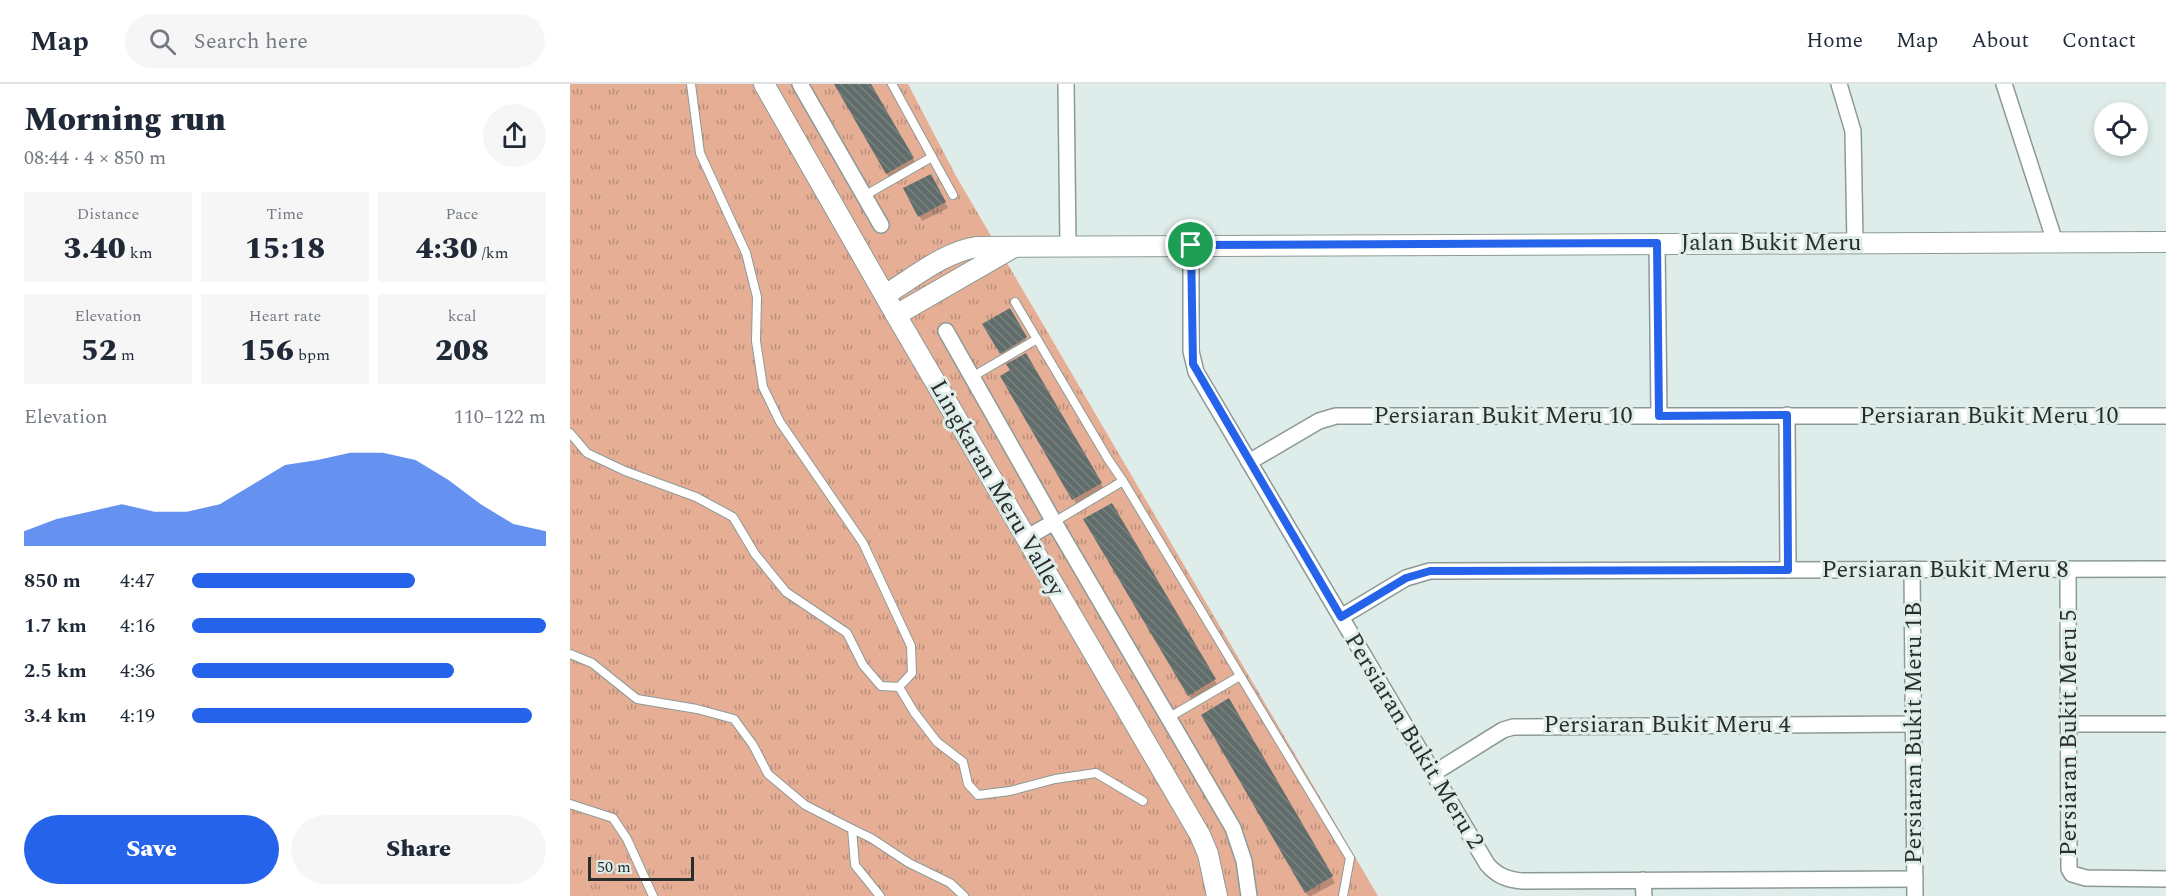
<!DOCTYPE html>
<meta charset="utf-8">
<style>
body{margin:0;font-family:Spectral,serif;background:#f6f6f7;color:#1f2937;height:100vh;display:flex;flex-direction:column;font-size:22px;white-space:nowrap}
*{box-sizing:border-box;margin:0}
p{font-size:20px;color:#747a83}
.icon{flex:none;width:33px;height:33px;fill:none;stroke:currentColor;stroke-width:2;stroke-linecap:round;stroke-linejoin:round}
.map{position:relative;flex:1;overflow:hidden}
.side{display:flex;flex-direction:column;background:#fff;width:570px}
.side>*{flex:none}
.tools{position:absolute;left:1524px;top:18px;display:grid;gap:12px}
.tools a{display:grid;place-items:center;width:54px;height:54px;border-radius:50%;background:#fff;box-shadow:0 3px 9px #0003;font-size:30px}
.scale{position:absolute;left:18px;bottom:15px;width:106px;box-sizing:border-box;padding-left:6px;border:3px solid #292e2d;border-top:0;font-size:16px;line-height:21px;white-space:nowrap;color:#292e2d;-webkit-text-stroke:4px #deedea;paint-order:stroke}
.pin{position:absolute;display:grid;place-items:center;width:51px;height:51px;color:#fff;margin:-26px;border:3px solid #fff;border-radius:50%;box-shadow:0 2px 6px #0007}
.round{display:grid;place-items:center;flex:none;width:63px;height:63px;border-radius:32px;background:#f6f6f7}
.head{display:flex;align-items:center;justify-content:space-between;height:102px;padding:0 24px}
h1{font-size:33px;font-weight:800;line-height:45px}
.stats{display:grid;grid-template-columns:repeat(3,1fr);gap:9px;height:102px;padding:6px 24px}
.stats div{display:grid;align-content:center;border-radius:0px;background:#f6f6f7;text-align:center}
.stats b{font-size:30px;font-weight:800}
.stats small{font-size:16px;font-weight:400}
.stats p{font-size:16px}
.chart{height:168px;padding:12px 24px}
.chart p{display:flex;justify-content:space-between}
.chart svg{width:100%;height:108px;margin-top:6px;fill:#2563eb;opacity:.7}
.button{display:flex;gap:12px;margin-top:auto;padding:12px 24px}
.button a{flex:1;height:69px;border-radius:36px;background:#2563eb;color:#fff;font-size:24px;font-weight:800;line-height:69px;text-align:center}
.button a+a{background:#f6f6f7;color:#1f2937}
ul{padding:0 24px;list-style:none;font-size:20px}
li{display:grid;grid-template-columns:96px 72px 1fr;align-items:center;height:45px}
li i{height:15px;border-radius:8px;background:#2563eb}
header{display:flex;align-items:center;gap:36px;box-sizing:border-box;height:84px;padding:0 30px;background:#fff;border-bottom:2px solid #e0e1e3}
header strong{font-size:28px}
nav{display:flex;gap:33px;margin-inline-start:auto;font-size:21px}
.search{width:420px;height:54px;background:#f6f6f7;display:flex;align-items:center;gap:15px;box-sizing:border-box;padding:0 21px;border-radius:33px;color:#747a83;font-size:22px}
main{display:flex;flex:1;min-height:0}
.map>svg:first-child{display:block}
</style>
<header>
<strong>Map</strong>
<div class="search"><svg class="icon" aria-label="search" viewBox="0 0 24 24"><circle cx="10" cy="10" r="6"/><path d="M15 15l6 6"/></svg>Search here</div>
<nav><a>Home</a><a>Map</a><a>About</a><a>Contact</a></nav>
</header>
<main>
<section class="side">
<div class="head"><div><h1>Morning run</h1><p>08:44 · 4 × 850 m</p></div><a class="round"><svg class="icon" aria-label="share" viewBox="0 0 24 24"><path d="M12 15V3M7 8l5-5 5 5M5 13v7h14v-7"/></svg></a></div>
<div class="stats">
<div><p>Distance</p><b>3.40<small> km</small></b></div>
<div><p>Time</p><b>15:18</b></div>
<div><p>Pace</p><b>4:30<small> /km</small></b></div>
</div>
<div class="stats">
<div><p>Elevation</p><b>52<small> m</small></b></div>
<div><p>Heart rate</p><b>156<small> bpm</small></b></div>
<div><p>kcal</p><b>208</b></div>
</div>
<div class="chart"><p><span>Elevation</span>110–122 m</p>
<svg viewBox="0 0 160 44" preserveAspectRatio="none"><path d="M0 44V38L10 33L20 30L30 27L40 30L50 30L60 27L70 19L80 11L90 9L100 6L110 6L120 9L130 17L140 27L150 35L160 38V44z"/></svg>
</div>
<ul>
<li><b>850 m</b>4:47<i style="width:63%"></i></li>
<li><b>1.7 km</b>4:16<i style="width:100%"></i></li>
<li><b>2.5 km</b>4:36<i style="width:74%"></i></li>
<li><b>3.4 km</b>4:19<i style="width:96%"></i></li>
</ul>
<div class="button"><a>Save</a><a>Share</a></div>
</section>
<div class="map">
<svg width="1596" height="812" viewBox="0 0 1596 812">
<defs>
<pattern id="grass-tufts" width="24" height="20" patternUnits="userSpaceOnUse" patternTransform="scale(1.5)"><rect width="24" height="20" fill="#e6af95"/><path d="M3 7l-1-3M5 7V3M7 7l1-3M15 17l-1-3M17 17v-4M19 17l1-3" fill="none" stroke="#ba8f7a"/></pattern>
<pattern id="building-back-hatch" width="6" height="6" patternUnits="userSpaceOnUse" patternTransform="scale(1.5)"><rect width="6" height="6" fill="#606d6b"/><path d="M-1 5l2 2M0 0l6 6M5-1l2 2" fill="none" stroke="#788280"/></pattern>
</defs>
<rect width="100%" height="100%" fill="#deedea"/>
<polygon fill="url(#grass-tufts)" points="0,0 338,0 386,92 808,812 0,812"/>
<g fill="#0003">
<polygon points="265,0 301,0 346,80 320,95"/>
<polygon points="361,92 378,124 352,137 335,105"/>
<polygon points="439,226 458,259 434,274 414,241"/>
<polygon points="455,271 534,405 507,421 432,292 442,287"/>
<polygon points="541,421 648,602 622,617 515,436"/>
<polygon points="658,616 765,799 741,812 738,812 633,631"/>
</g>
<g fill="url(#building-back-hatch)">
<polygon points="264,0 301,0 344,74 316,90"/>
<polygon points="361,90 376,118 348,133 333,104"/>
<polygon points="440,224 457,253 430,270 412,240"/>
<polygon points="456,269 532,399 502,416 430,292 440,286 436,280"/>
<polygon points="542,419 646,595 618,612 513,435"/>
<polygon points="659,614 763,792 735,809 631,631"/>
</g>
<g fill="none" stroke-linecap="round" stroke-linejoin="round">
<defs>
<g id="service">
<polyline points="322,0 383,111"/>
<polyline points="294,112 362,73"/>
<polyline points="445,218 538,375 553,397 780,774 773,812"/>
<polyline points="402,293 467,255"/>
<polyline points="0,349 17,369 55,387 126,413 163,433 185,470 216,508 277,549 293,581 311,602 329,603 342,589 341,562 293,459 210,338 193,303 186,257 187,213 176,169 130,69 121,0"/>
<polyline points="484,438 553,397"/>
<polyline points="0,570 22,579 67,615 127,625 164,635 183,661 198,690 235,721 282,745"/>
<polyline points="329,603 344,628 367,658 393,678 398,700 408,711 440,707 485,695 526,689 573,717"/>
<polyline points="598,634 670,592"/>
<polyline points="0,720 43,734 57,755 83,812"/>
<polyline points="310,812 285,781 282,745 301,754 339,779 380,799 394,812"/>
</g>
<g id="minor">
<polyline points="230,0 311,141"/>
<polyline points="496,0 498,161"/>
<polyline points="1269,0 1283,47 1285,159"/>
<polyline points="1434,0 1485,158"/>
<polyline points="1087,159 1089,332"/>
<path d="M621 161V267L626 288 917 780C927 792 938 796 953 797L1345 795"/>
<polyline points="376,247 484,438 663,744 674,777 679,812"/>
<polyline points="1217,331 1218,486"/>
<polyline points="679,378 749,337 766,332 1596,332"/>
<polyline points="456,454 484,438"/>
<polyline points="1342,485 1345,812"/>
<polyline points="1498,485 1499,785 1502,790 1516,794 1596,795"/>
<polyline points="771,533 836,494 860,487 1596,485"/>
<polyline points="1499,640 1596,640"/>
<polyline points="864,689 933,646 943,643 1343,640"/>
<polyline points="1073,796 1074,812"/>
</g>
<g id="tertiary">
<polyline points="194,0 326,231 630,751 638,770 647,812"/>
<path d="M315 211C343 194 374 168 407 163L1596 158"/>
<polyline points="326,231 444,163"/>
</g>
</defs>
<use href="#service" stroke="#8c9a97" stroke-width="10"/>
<use href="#minor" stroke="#8c9a97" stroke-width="18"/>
<use href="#tertiary" stroke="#8c9a97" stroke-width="22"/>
<use href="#service" stroke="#fff" stroke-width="8"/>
<use href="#minor" stroke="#fff" stroke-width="15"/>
<use href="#tertiary" stroke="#fff" stroke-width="20"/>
</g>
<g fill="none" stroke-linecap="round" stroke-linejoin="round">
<defs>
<polygon id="route" points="1087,159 1089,332 1217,331 1218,486 860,487 836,494 771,533 623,280 621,161"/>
</defs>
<use href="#route" stroke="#fff" stroke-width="12"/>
<use href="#route" stroke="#2563eb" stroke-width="8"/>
</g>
<g text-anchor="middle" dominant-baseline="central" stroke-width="6" stroke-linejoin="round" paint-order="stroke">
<g font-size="24" fill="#292e2d" stroke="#deedea">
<text x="1201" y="159">Jalan Bukit Meru</text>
<text x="933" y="332">Persiaran Bukit Meru 10</text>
<text x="1419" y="332">Persiaran Bukit Meru 10</text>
<text transform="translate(427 404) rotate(60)">Lingkaran Meru Valley</text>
<text x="1375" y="486">Persiaran Bukit Meru 8</text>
<text x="1097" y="641">Persiaran Bukit Meru 4</text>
<text transform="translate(1344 649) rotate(-90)">Persiaran Bukit Meru 1B</text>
<text transform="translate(1499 649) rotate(-90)">Persiaran Bukit Meru 5</text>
<text transform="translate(844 657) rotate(59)">Persiaran Bukit Meru 2</text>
</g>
</g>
</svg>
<div class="tools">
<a><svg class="icon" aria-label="locate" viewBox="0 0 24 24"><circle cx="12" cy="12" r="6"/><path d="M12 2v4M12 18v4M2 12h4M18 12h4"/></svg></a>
</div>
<div class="scale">50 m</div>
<div class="pin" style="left:621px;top:161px;background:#1e9e55"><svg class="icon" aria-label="arrive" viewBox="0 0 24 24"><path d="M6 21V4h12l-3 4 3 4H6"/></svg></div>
</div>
</main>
